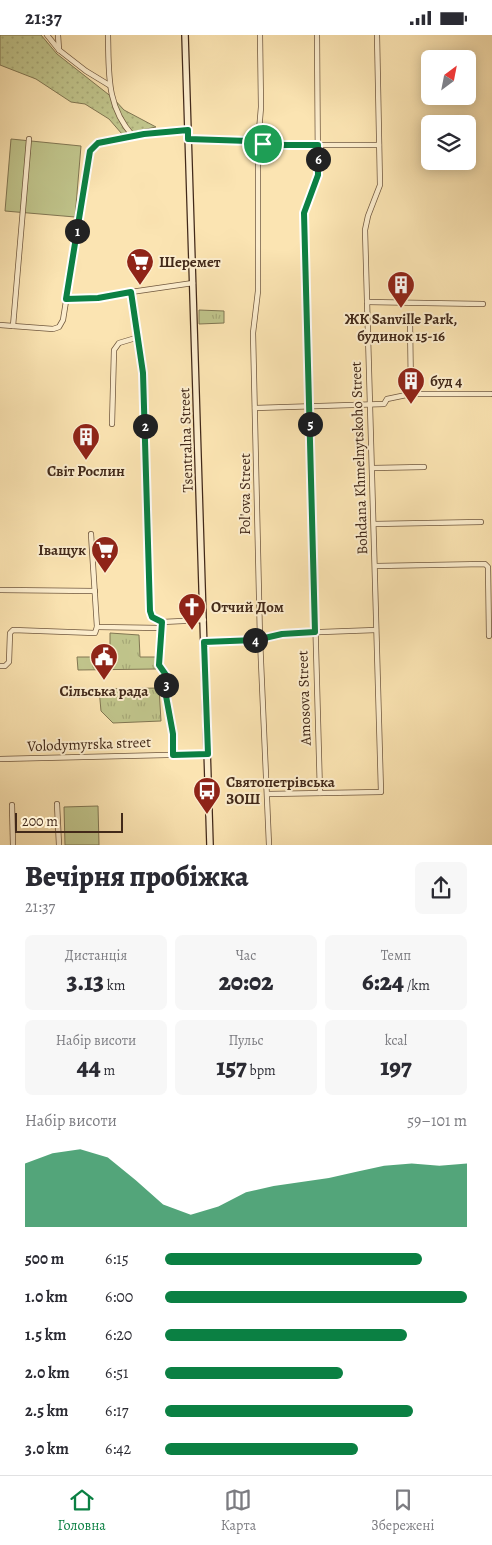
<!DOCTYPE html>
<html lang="uk">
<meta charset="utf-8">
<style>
body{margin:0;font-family:Alegreya,serif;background:#f7f7f7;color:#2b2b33;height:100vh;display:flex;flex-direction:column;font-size:19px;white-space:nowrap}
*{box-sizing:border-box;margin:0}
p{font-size:16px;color:#7c7c81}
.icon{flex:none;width:28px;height:28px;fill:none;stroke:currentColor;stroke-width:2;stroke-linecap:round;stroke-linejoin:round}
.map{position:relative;height:810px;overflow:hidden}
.details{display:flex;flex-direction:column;background:#fff;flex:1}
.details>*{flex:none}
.needle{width:32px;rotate:32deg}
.tools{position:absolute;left:421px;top:15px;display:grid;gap:10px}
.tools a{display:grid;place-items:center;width:55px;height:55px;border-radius:8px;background:#fff;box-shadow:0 2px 12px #0003;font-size:25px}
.scale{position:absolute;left:15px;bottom:12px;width:108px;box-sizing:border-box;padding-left:5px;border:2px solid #422919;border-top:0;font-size:14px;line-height:18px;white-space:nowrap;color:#422919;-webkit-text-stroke:4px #fcedcd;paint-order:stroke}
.pin{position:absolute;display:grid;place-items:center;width:42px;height:42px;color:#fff;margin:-21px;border:2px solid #fff;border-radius:50%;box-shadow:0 1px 5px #0007}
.km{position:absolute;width:25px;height:25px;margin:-12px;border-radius:50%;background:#222;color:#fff;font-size:14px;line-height:25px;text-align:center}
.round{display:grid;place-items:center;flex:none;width:52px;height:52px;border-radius:8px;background:#f7f7f7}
.headline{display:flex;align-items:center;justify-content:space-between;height:85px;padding:0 25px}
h1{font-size:28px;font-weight:800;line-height:38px}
.figures{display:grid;grid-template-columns:repeat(3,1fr);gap:8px;height:85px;padding:5px 25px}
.figures div{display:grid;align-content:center;border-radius:8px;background:#f7f7f7;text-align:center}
.figures b{font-size:25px;font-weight:800}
.figures small{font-size:14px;font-weight:400}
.figures p{font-size:14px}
.chart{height:140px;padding:10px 25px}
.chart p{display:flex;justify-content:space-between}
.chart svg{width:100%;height:90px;margin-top:5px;fill:#0b8043;opacity:.7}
ul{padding:0 25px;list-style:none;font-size:16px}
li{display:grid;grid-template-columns:80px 60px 1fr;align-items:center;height:38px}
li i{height:12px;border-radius:6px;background:#0b8043}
.status{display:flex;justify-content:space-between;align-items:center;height:35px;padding:0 25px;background:#fff;direction:ltr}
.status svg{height:14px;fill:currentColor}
.dock{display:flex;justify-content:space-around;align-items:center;height:70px;border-top:1px solid #e1e1e2;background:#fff;font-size:14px;color:#7c7c81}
.dock a{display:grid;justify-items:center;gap:2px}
.dock .current{color:#0b8043}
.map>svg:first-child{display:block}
</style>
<div class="status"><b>21:37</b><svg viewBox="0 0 49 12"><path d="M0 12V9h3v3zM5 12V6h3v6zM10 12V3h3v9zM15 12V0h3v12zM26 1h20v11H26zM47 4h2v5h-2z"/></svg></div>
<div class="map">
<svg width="492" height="810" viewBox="0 0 492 810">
<defs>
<pattern id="grass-dots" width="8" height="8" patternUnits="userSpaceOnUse" patternTransform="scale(1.25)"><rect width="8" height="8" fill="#c0c48b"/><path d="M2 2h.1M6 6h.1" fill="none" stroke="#a6a877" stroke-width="1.8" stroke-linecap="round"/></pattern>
<pattern id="park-tufts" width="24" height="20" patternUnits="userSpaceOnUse" patternTransform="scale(1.25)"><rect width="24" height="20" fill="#c0c48b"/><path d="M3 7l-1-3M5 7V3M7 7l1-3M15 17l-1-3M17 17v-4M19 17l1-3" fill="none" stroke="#a6a877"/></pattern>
</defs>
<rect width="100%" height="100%" fill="#fbe4b2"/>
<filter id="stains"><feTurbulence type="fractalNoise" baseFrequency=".004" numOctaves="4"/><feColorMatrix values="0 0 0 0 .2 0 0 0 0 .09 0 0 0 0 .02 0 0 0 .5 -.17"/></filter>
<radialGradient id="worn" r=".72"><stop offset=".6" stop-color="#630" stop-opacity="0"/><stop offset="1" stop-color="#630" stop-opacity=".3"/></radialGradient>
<polygon fill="url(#grass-dots)" stroke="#817652" points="0,0 41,0 57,19 113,63 124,75 156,92 122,99 109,84 85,69 71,67 36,44 0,30"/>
<g fill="url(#park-tufts)" stroke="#817652">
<polygon points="199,275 224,276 224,288 199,289"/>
<polygon points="110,598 139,600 140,622 157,622 156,634 78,635 77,622 110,622"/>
<polygon points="159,653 161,686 113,688 101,676 99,654"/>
</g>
<g fill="#c0c48b" stroke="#817652">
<polygon points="11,104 81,111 75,182 5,176"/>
<polygon points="98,771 99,810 65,810 64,772"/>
</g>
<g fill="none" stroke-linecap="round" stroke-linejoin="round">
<defs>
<g id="street">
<polyline points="47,0 59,15"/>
<polyline points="58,0 59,15 86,36 109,50"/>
<path d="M108 0C109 38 106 71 133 101"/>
<polyline points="260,0 261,72 258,108 258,256 253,298 260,604 269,810"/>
<polyline points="317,0 318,140 304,178 320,758"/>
<polyline points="29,104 13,291 53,294 59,292 63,285 90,116 98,108 144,99 188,95"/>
<polyline points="188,104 249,106 266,110 379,110"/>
<polyline points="193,248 131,257 143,338 149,576 152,582 162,587 204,585"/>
<polyline points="66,264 98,263 131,257"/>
<polyline points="367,267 483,269"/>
<polyline points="0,290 13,291"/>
<polyline points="411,359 491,359"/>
<polyline points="255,373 384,369 387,364 411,359 410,286"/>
<polyline points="112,389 114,315 119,308 139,302"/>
<polyline points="373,433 424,432"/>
<polyline points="374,489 481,487"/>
<polyline points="91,499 97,592 160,593"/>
<polyline points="376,531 485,529 488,532 489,601"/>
<polyline points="0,555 95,556"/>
<polyline points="161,591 159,630 166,640 166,661 173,699 173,720"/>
<polyline points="204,607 256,605 294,598 376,595"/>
<polyline points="0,631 5,631 9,627 10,598 13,595 95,598 97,592"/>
<polyline points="0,724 208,719"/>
<polyline points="268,759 381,757 365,195 368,181 380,150 377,0"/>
<polyline points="57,769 59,810"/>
<polyline points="12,770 13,810"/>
</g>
<polyline id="secondary" points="185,0 210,810"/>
</defs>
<use href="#street" stroke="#70583f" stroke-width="6"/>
<use href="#secondary" stroke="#422919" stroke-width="8"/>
<use href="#street" stroke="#fcedcd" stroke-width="4.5"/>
<use href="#secondary" stroke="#fcedcd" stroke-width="5.5"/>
</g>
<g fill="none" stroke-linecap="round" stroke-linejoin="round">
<defs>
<polygon id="route" points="188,95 188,104 249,106 266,110 318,110 318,140 304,178 315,597 282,599 256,605 204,607 208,719 173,720 173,699 166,661 166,640 159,630 162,587 152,582 150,576 143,338 131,257 98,263 66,264 90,116 98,108 144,99"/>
</defs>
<use href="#route" stroke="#fff" stroke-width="10"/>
<use href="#route" stroke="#0b8043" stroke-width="6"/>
</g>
<defs>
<symbol id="supermarket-pin" viewBox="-11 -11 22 30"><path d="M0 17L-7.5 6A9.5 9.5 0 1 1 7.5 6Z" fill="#8f2418" stroke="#fcedcd"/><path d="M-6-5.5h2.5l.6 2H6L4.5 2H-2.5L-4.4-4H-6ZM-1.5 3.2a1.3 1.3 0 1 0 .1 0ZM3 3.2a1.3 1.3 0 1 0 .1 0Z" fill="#fff"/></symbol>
<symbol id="building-pin" viewBox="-11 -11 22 30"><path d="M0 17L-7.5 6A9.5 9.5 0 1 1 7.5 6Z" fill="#8f2418" stroke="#fcedcd"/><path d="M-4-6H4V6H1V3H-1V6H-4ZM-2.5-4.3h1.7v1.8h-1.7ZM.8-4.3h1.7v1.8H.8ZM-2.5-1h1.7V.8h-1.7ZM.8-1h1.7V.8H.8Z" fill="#fff"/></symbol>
<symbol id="church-pin" viewBox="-11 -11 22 30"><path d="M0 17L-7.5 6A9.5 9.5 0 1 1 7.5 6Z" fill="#8f2418" stroke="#fcedcd"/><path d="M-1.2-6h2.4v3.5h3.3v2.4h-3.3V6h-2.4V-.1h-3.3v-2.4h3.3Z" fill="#fff"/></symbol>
<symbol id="civic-pin" viewBox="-11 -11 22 30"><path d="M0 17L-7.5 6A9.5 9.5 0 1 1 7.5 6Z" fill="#8f2418" stroke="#fcedcd"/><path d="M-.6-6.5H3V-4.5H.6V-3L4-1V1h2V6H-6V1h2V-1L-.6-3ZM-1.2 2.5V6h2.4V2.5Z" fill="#fff"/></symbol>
<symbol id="bus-pin" viewBox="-11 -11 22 30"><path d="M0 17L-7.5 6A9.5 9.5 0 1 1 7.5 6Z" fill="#8f2418" stroke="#fcedcd"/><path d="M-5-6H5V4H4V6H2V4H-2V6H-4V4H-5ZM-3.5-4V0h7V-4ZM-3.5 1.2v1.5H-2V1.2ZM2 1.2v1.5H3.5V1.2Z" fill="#fff"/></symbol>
</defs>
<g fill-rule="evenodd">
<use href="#supermarket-pin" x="124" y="211" width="32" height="43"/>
<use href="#building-pin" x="385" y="234" width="32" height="43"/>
<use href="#building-pin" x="395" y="330" width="32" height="43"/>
<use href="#building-pin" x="70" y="386" width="32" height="43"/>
<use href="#supermarket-pin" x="89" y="499" width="32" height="43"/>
<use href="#church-pin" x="176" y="556" width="32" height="43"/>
<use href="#civic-pin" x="88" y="606" width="32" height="43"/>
<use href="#bus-pin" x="191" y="740" width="32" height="43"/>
</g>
<g text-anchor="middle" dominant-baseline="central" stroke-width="4" stroke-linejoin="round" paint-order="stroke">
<g font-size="15" font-weight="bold" fill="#422919" stroke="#fcedcd" text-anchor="start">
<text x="159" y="227">Шеремет</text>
<text x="401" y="284" text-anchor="middle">ЖК Sanville Park,<tspan x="401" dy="17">будинок 15-16</tspan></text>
<text x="430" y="346">буд 4</text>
<text x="86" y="436" text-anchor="middle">Світ Рослин</text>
<text x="86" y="515" text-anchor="end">Іващук</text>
<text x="211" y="572">Отчий Дом</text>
<text x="104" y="656" text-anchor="middle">Сільська рада</text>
<text x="226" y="747">Святопетрівська<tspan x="226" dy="17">ЗОШ</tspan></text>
</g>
<g font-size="15" fill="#422919" stroke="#fcedcd">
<text transform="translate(186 405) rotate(-92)">Tsentralna Street</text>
<text transform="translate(359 423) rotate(-92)">Bohdana Khmelnytskoho Street</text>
<text transform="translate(245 459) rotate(-90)">Pol'ova Street</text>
<text transform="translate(304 663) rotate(-92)">Amosova Street</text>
<text transform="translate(89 709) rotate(-2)">Volodymyrska street</text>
</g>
</g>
<rect width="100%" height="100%" filter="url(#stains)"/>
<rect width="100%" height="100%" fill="url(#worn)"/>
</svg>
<div class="tools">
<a><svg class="needle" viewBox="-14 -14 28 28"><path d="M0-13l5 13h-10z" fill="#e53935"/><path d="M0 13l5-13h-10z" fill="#7c7c81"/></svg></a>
<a><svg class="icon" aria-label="layers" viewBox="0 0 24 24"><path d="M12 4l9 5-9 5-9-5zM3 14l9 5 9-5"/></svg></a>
</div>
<div class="scale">200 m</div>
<div class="pin" style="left:263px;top:109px;background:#1e9e55"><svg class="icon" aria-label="arrive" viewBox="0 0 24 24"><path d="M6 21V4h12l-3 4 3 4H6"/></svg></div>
<b class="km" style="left:77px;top:196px">1</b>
<b class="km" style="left:145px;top:391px">2</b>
<b class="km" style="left:166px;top:650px">3</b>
<b class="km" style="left:255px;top:605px">4</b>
<b class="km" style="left:310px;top:389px">5</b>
<b class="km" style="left:318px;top:124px">6</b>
</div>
<section class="details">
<div class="headline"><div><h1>Вечірня пробіжка</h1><p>21:37</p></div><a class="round"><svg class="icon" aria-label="share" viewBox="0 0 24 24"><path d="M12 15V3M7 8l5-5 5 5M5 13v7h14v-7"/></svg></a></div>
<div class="figures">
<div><p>Дистанція</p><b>3.13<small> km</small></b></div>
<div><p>Час</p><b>20:02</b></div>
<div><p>Темп</p><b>6:24<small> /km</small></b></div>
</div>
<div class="figures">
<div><p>Набір висоти</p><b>44<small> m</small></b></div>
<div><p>Пульс</p><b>157<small> bpm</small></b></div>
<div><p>kcal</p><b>197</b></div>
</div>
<div class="chart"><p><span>Набір висоти</span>59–101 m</p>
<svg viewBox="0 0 160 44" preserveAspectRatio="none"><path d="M0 44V13L10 8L20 6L30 10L40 21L50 33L60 38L70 34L80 27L90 24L100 22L110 20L120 17L130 14L140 13L150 14L160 13V44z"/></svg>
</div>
<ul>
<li><b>500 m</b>6:15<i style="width:85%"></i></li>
<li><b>1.0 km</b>6:00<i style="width:100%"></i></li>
<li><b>1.5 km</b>6:20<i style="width:80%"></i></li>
<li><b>2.0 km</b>6:51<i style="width:59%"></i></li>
<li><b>2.5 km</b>6:17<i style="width:82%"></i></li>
<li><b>3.0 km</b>6:42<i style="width:64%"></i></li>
</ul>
</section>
<nav class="dock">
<a class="current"><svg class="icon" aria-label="home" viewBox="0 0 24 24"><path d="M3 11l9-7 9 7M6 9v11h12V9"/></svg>Головна</a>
<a><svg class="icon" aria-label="map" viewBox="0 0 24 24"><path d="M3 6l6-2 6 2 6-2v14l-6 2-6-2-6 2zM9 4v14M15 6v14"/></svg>Карта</a>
<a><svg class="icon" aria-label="saved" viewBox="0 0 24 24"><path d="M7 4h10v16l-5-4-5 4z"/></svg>Збережені</a>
</nav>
